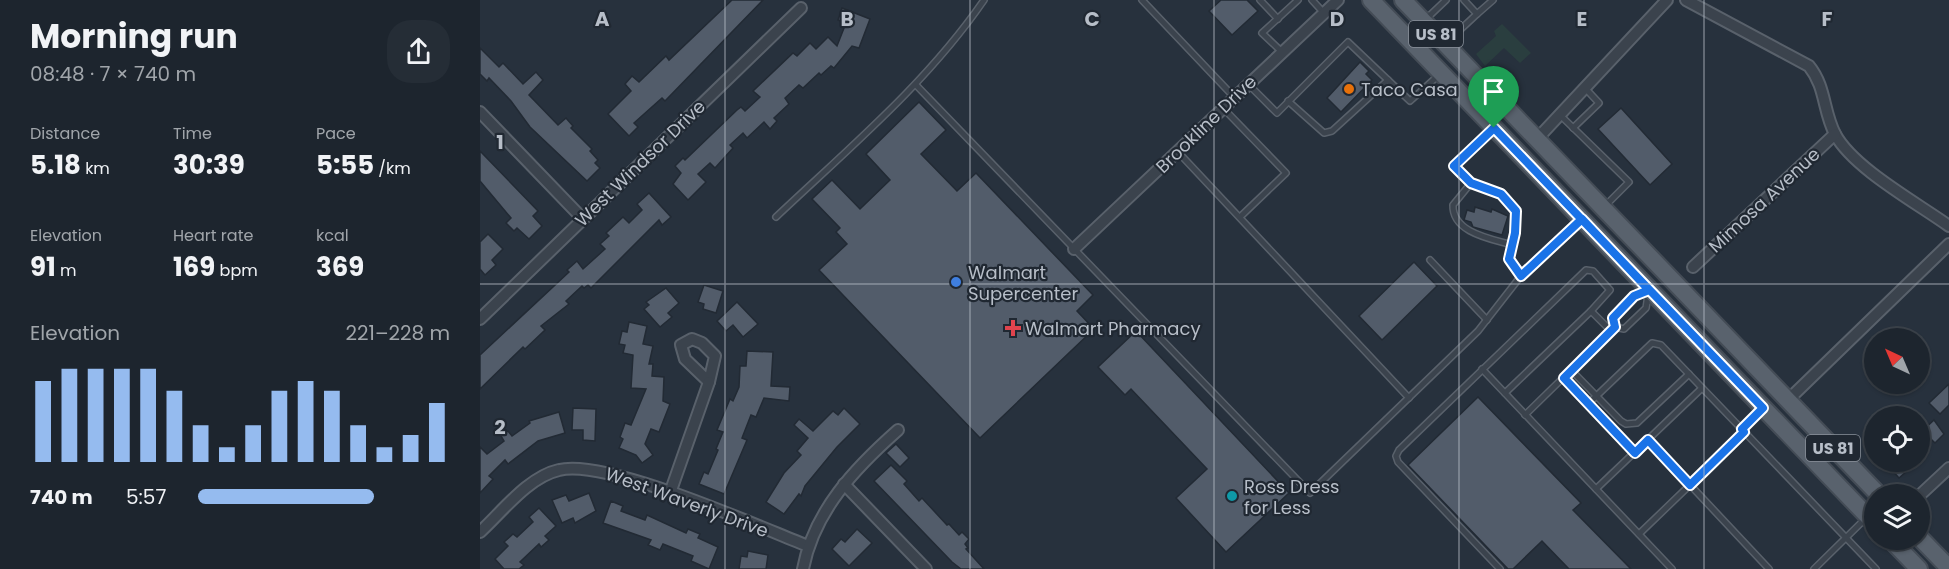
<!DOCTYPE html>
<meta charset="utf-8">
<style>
body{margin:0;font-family:Poppins,sans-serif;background:#252d36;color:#f1f3f6;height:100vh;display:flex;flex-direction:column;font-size:22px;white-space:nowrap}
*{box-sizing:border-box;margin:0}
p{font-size:20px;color:#a0a5aa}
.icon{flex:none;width:33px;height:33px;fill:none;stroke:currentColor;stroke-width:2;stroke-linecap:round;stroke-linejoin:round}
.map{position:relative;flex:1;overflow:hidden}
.drawer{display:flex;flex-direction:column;background:#1d252e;width:480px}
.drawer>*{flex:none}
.needle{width:39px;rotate:316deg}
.tools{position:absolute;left:1384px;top:328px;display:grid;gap:12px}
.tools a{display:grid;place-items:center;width:66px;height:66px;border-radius:50%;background:#1d252e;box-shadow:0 2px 4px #0004,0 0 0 2px #3b424a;font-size:30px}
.pin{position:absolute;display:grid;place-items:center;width:51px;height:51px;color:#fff;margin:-62px -26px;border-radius:50% 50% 50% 0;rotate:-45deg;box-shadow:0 0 6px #0007}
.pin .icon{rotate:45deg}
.round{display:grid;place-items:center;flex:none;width:63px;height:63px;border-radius:24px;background:#252d36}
.head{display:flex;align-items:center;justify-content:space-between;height:102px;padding:0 30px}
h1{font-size:33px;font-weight:700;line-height:45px}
.stats{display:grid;grid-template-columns:repeat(3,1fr);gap:9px;height:102px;padding:6px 30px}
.stats div{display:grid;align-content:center}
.stats b{font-size:26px;font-weight:700}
.stats small{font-size:16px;font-weight:400}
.stats p{font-size:16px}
.chart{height:168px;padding:12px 30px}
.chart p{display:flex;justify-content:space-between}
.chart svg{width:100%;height:108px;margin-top:6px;stroke:#95bbef;stroke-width:6}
ul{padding:0 30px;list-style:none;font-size:20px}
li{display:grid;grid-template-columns:96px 72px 1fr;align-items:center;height:45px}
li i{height:15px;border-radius:8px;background:#95bbef}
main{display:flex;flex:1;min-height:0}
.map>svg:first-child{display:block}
</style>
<main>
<section class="drawer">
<div class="head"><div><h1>Morning run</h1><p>08:48 · 7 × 740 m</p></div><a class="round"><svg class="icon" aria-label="share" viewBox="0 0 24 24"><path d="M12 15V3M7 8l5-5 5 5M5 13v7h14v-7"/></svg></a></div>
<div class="stats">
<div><p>Distance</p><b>5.18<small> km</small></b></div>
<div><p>Time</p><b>30:39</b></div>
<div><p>Pace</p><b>5:55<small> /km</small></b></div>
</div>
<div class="stats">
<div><p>Elevation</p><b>91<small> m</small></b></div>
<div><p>Heart rate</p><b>169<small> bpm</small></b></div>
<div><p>kcal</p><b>369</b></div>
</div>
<div class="chart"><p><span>Elevation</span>221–228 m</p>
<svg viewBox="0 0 160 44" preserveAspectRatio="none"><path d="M5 44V11M15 44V6M25 44V6M35 44V6M45 44V6M55 44V15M65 44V29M75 44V38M85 44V29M95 44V15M105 44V11M115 44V15M125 44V29M135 44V38M145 44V33M155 44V20"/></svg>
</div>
<ul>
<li><b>740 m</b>5:57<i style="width:70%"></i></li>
</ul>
</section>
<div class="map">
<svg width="1469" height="569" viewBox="0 0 1469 569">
<rect width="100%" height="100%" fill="#27313d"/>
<polygon fill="#2a3e3f" points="1022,24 1051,53 1040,63 1024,48 1005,66 996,54 1016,36 1014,31"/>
<g fill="#525c6a" stroke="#222a34" stroke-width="1.5">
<polygon points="252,0 283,0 185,101 182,98 154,123 158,127 149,136 128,114 151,91 145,84 152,76 159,82 186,56 189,60"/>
<polygon points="741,0 767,0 778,11 752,35 729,11"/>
<polygon points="362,8 390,19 379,48 372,46 354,68 351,66 341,75 339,73 323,88 319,85 305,98 309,104 294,118 297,121 290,129 284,122 267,138 263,133 250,145 253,148 235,168 230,163 218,174 226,182 208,200 193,184 201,173 195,166 203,158 205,160 257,110 261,107 265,111 280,97 273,91 313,53 317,56 330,43 336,49 348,37 357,46 366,23 358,20"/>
<polygon points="0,48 19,67 23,63 43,84 56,72 63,80 49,95 78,125 86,118 93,126 91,128 112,149 110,151 118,160 115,163 120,168 107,181 50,127 31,101 9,78 7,81 0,74"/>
<polygon points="880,62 889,71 886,74 892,80 861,112 847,98"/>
<polygon points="439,102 466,130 441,154 477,191 496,173 613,295 597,311 614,329 500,438 339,270 367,244 356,232 360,228 332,199 352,180 380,209 410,180 386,154"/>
<polygon points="1141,108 1192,164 1170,185 1118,129"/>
<polygon points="0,151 58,211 53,216 62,226 49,239 37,228 34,231 26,223 31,218 0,181"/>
<polygon points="169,193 191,217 182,225 179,220 111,288 108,285 104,288 102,286 86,301 89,304 61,326 65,330 45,349 43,347 0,389 0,355 89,272 87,270 97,261 103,269 125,249 120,244 129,236 126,233 143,217 149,223 162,210 157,204"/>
<polygon points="995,207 1011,212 1012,209 1028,216 1022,235 993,227 991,222 984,220 987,210 994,212"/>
<polygon points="8,234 23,249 12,260 16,265 5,275 0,269 0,242"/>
<polygon points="934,262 957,286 902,340 879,316"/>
<polygon points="224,285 243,291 236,313 223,309 224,304 218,302"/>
<polygon points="186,288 199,303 188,313 192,317 180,327 164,309 169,305 166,302"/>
<polygon points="257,302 278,324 263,337 253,325 246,331 237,321"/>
<polygon points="149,322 167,326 163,344 173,346 169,364 173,364 172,376 184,377 183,401 190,404 179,432 171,429 165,444 173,455 162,463 156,455 139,448 143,439 140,437 145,423 151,425 166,389 151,388 153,355 143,353 145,345 139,344 142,331 147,332"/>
<polygon points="656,331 809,493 746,552 696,498 727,469 651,389 645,395 618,367"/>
<polygon points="267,351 293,352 291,386 310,387 309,401 284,398 276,417 271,415 262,438 267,440 244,494 219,484 224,472 228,474 238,450 236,449 243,432 237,430 250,399 253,401 259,387 260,366 266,366"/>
<polygon points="1469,384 1469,405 1460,414 1449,403"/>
<polygon points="998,397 1101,503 1093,510 1151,569 1089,569 1062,541 1033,569 1028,569 928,465"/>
<polygon points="93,408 116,409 115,441 103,440 103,430 92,430"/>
<polygon points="364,408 380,424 357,447 325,486 321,496 319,494 304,514 286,502 304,473 321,455 317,451 328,438 314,425 319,419 333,431 353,411 358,415"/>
<polygon points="79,412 85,433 58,441 28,464 25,460 9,476 13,479 0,493 0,447 7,454 24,441 21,436 28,431 32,436 50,423 49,421"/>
<polygon points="1454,420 1464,434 1455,443 1450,438 1440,449 1440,433"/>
<polygon points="416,444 429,458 420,467 406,453"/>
<polygon points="1405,462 1421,462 1428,470 1419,478"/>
<polygon points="411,465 427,481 424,484 439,501 442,498 467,525 469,524 479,535 482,532 489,539 485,544 488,548 486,549 504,569 481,569 472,562 394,481"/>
<polygon points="109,493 116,511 95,523 93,518 82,523 72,500 86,495 89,501"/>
<polygon points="131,501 143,506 141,511 165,520 167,515 206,533 208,529 220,534 218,538 238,547 229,569 211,561 213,556 183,544 180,550 168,545 171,540 123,523"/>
<polygon points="59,508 76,526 65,536 69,540 61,547 59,544 40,562 44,565 39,569 24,569 15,559 28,546 24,542 33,534 37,537 53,522 49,517"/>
<polygon points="377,529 392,543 369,566 352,549 361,539 365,542"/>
<polygon points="268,551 288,555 286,569 259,569 261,556 267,557"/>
</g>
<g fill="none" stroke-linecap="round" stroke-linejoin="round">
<defs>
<g id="lane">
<polyline points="662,0 754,97"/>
<polyline points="780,0 798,19"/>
<polyline points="832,0 844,13"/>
<polyline points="997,14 1013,0"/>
<polyline points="946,19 966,0"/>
<polyline points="966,43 997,14 984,0"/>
<polyline points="802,52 782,33 818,0"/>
<polyline points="436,85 830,493 998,331 1044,272 1101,220"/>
<polyline points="769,85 797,113 868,42 930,101 960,74"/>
<polyline points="808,101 844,133 852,131 908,80"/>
<polyline points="743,108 806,173 760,217"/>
<polyline points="1080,115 1149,182 1124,207"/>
<polyline points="1093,128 1119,103 1105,88"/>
<polyline points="1013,129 974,166 991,183 1021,194 1036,211 1035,233 1029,259 1041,276"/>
<polyline points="698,152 929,398"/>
<path d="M991 183 973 205C972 233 1012 239 1032 245"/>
<path d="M296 217C369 148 447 83 504 0"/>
<polyline points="950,260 1007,320"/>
<polyline points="1135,327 1144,329 1166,308 1168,295"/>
<polyline points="1135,327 1133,318 1154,296 1168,291"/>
<polyline points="1002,369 1192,569"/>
<polyline points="1092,371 1141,421 1146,424 1157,423 1209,374"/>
<polyline points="1084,378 1155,453"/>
<polyline points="1025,393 1111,311"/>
<polyline points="1108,404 1172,343 1181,345 1396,569"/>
<polyline points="1045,415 1135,327"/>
<polyline points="1262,430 1282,410"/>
<polyline points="1168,440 1289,569"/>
<polyline points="1116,489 1222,388"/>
<polyline points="1159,534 1265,432"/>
<polyline points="1020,569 918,462 916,456 919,450 1106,270 1113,271 1130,290 1111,311 1131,331"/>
<polyline points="1334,569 1387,517"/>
</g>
<g id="street">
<path d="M1206 0 1329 66C1346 87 1343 111 1355 134 1373 168 1437 203 1469 226"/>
<polyline points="0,112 103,219"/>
<polyline points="1057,139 1187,0"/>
<polyline points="594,249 858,0"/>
<polyline points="1213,267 1355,134"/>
<polyline points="0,319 321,8"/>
<polygon points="212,339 222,343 235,356 229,382 205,359 201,345"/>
<polyline points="1308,400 1469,244"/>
<polyline points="364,484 446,569"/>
<polyline points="190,493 229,382"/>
<polyline points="1440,495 1469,468"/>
<path d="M0 532C22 512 48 477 79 470 126 458 277 526 328 546"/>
<path d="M323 569C334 511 375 468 418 430"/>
</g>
<g id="primary">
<polyline points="891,0 1395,524"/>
<polyline points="923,0 1399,495"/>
<polyline points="1440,538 1469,568"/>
<polyline points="1411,540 1439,569"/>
</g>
</defs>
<use href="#lane" stroke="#59616b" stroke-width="8"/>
<use href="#street" stroke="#59616b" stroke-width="14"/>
<use href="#primary" stroke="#444c56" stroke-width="20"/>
<use href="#lane" stroke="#3b434d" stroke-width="5"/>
<use href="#street" stroke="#3b434d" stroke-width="10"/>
<use href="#primary" stroke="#59626d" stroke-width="16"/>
</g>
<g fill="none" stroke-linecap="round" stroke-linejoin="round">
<defs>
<path id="route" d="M1014 128 974 166 991 183 1021 194 1036 211 1035 233 1029 259 1041 276 1102 219 1169 290 1154 296 1133 318 1135 327 1084 378 1155 453 1168 440 1210 485 1264 432 1262 429 1283 408C1193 315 1104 221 1014 128"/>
</defs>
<use href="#route" stroke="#fff" stroke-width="12"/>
<use href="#route" stroke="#1a73e8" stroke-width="8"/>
</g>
<path fill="none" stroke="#b7bec8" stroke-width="1.5" stroke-opacity="0.55" d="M245 0V569M490 0V569M734 0V569M979 0V569M1224 0V569M0 284H1469"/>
<circle fill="#e8710a" stroke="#202832" stroke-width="2" cx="869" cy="89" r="6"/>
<circle fill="#3f7fe0" stroke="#202832" stroke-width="2" cx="476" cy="282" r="6"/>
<path fill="#e0444e" stroke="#202832" stroke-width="2" d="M530 319h6v6h6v6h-6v6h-6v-6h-6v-6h6z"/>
<circle fill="#0f9aa8" stroke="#202832" stroke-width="2" cx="752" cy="496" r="6"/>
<g text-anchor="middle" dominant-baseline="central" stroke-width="4.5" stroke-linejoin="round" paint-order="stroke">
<g fill="#202832" stroke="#8a919b" stroke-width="1.5">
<rect x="929" y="21" width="54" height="26" rx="4.5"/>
<rect x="1326" y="435" width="54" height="26" rx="4.5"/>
</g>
<g font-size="16" font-weight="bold" fill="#b7bec8">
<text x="956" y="34">US 81</text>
<text x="1353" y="448">US 81</text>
</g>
<g font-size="18" fill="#b7bec8" stroke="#202832" text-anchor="start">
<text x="881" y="89">Taco Casa</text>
<text x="488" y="272">Walmart<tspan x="488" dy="21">Supercenter</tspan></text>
<text x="545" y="328">Walmart Pharmacy</text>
<text x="764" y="486">Ross Dress<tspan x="764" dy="21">for Less</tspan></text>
</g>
<g font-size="18" fill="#b7bec8" stroke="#202832">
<text transform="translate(726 124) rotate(-44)">Brookline Drive</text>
<text transform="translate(160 163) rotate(-44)">West Windsor Drive</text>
<text transform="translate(1284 200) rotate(-43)">Mimosa Avenue</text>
<text transform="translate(207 502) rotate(20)">West Waverly Drive</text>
</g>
</g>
<g font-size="20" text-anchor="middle" font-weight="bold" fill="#b7bec8" stroke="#202832" stroke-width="4.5" stroke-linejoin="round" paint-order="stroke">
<text x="122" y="26">A</text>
<text x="367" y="26">B</text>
<text x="612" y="26">C</text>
<text x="857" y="26">D</text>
<text x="1102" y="26">E</text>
<text x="1347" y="26">F</text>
<text x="20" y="149">1</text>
<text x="20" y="434">2</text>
</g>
</svg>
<div class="tools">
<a><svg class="needle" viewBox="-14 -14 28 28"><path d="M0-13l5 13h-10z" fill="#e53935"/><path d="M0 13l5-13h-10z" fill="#a0a5aa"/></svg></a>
<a><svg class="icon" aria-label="locate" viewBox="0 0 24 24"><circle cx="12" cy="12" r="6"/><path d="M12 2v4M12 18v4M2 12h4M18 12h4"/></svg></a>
<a><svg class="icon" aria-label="layers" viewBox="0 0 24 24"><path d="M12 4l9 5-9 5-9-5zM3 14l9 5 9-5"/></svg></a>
</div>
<div class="pin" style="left:1014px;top:128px;background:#1e9e55"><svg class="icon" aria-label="arrive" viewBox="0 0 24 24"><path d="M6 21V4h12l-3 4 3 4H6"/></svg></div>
</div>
</main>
